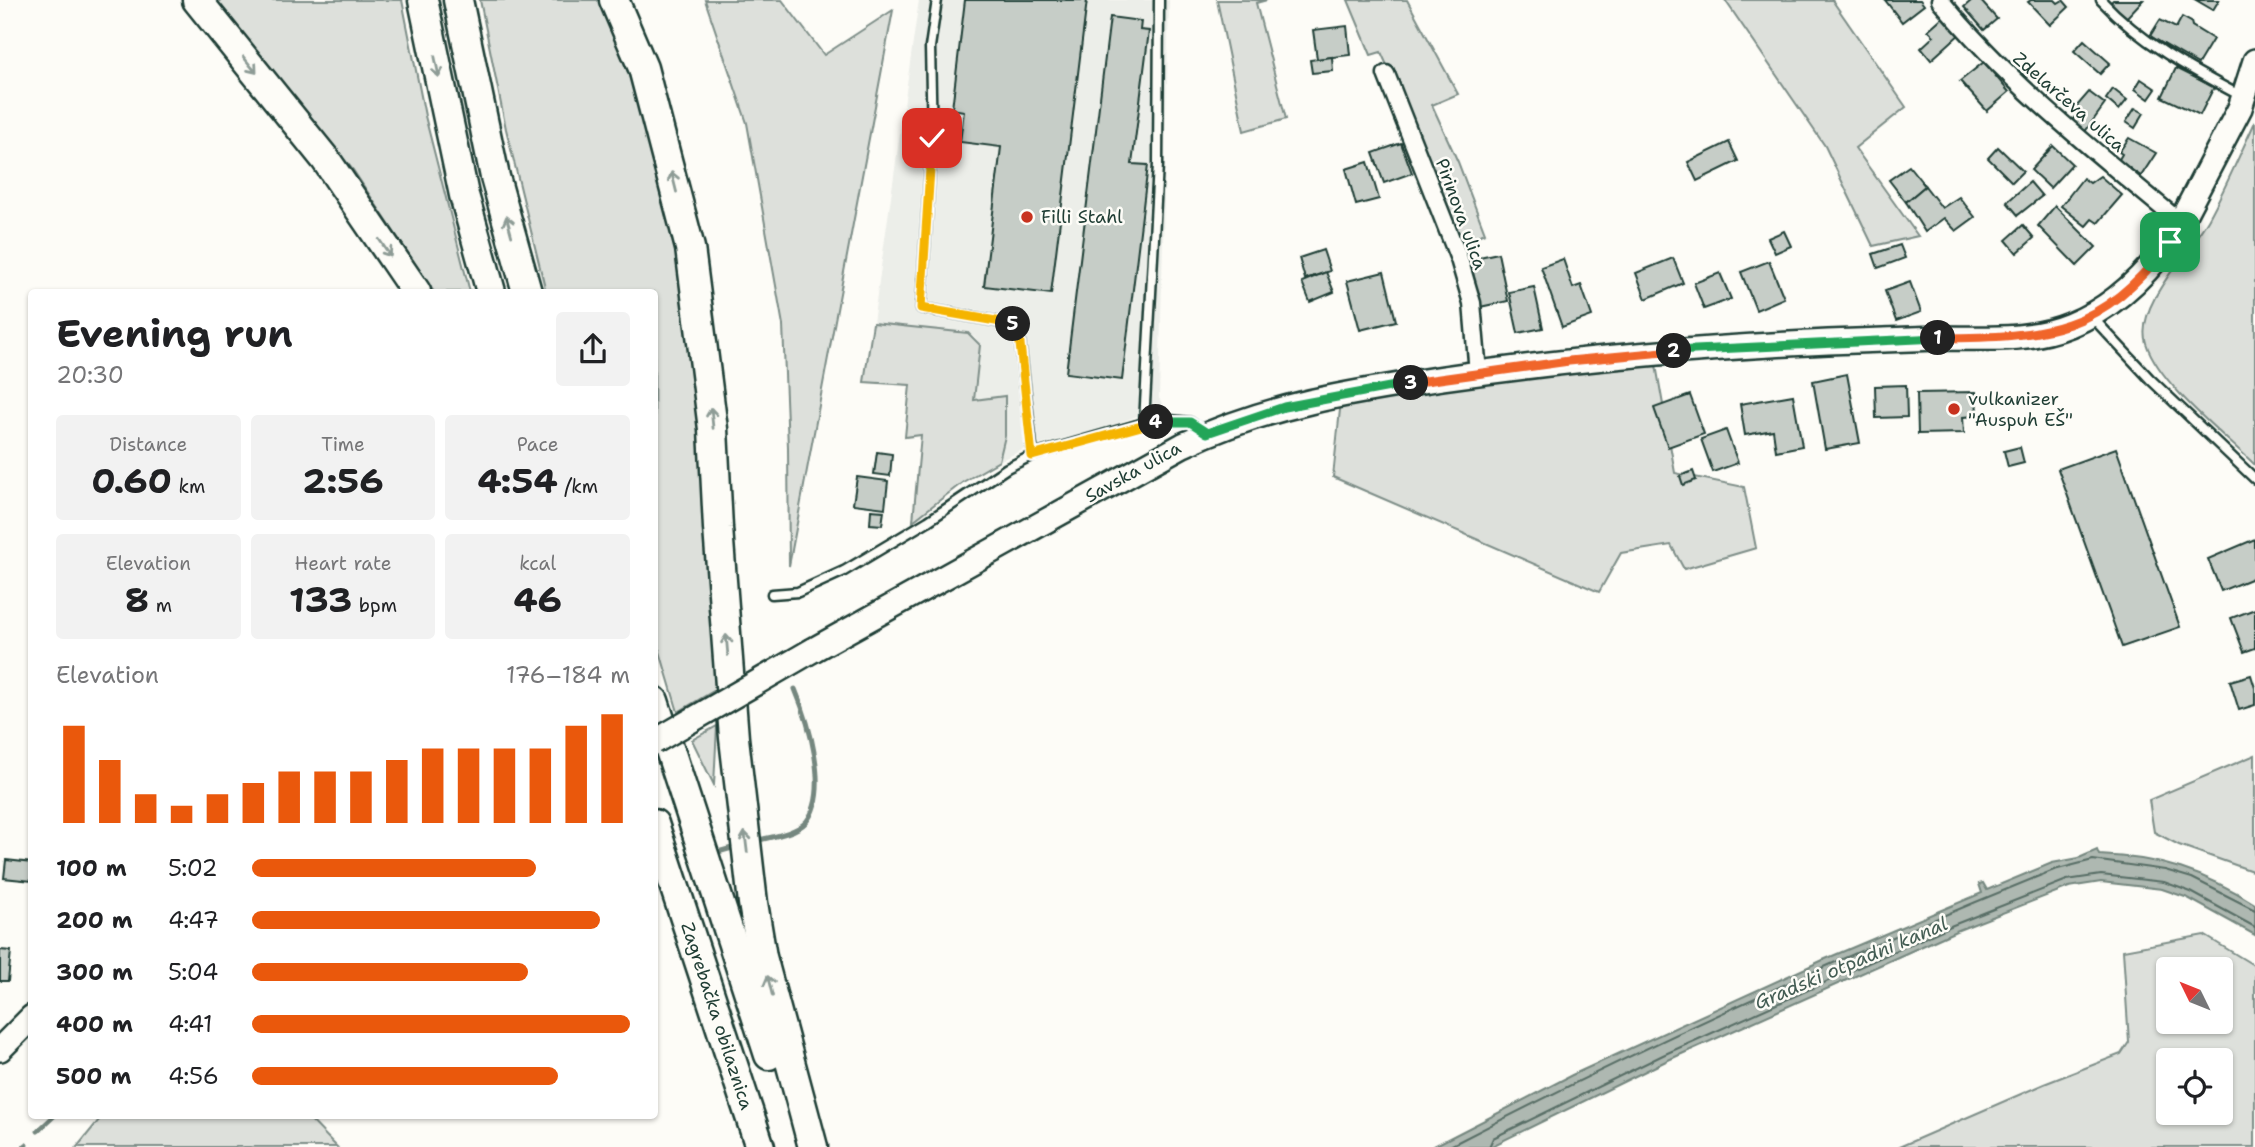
<!DOCTYPE html>
<meta charset="utf-8">
<style>
body{margin:0;font-family:"Shantell Sans",sans-serif;background:#f2f2f2;color:#202124;height:100vh;display:flex;flex-direction:column;font-size:26px;white-space:nowrap}
*{box-sizing:border-box;margin:0}
p{font-size:23px;color:#757577}
.icon{flex:none;width:38px;height:38px;fill:none;stroke:currentColor;stroke-width:2;stroke-linecap:round;stroke-linejoin:round}
.map{position:relative;flex:1;overflow:hidden}
.drawer{position:absolute;left:28px;top:289px;width:630px;height:830px;display:flex;flex-direction:column;background:#fff;border-radius:7px;box-shadow:0 2px 5px #0004}
.drawer>*{flex:none}
.needle{width:46px;rotate:313deg}
.controls{position:absolute;left:2156px;top:957px;display:grid;gap:14px}
.controls a{display:grid;place-items:center;width:77px;height:77px;border-radius:7px;background:#fff;box-shadow:0 2px 5px #0004;font-size:35px}
.pin{position:absolute;display:grid;place-items:center;width:60px;height:60px;color:#fff;margin:-30px;border-radius:14px;box-shadow:0 4px 10px #0006}
.km{position:absolute;width:35px;height:35px;margin:-18px;border-radius:50%;background:#222;color:#fff;font-size:19px;line-height:35px;text-align:center}
.round{display:grid;place-items:center;flex:none;width:74px;height:74px;border-radius:7px;background:#f2f2f2}
.head{display:flex;align-items:center;justify-content:space-between;height:119px;padding:0 28px}
h1{font-size:38px;font-weight:700;line-height:52px}
.metrics{display:grid;grid-template-columns:repeat(3,1fr);gap:10px;height:119px;padding:7px 28px}
.metrics div{display:grid;align-content:center;border-radius:7px;background:#f2f2f2;text-align:center}
.metrics b{font-size:35px;font-weight:700}
.metrics small{font-size:19px;font-weight:400}
.metrics p{font-size:19px}
.chart{height:196px;padding:14px 28px}
.chart p{display:flex;justify-content:space-between}
.chart svg{width:100%;height:126px;margin-top:7px;stroke:#ea580c;stroke-width:6}
ul{padding:0 28px;list-style:none;font-size:23px}
li{display:grid;grid-template-columns:112px 84px 1fr;align-items:center;height:52px}
li i{height:18px;border-radius:9px;background:#ea580c}
.map>svg:first-child{display:block}
</style>
<div class="map">
<svg width="2255" height="1147" viewBox="0 0 2255 1147">
<rect width="100%" height="100%" fill="#fdfcf7"/>
<filter id="ink" filterUnits="userSpaceOnUse"><feTurbulence type="fractalNoise" baseFrequency=".0143" numOctaves="2"/><feDisplacementMap in="SourceGraphic" scale="14" xChannelSelector="R" yChannelSelector="G"/><feConvolveMatrix kernelMatrix="1 2 1 2 8 2 1 2 1" color-interpolation-filters="sRGB"/></filter>
<g filter="url(#ink)">
<polygon fill="#eceee9" points="919,0 1169,0 1159,398 1163,406 1106,428 1025,449 999,461 1005,436 1005,397 974,401 980,345 975,337 968,333 873,323"/>
<g fill="#dde0db" stroke="#7e8e88" stroke-width="2" fill-rule="evenodd">
<polygon points="216,0 402,0 425,116 470,292 434,292 353,170"/>
<path d="M480 0H601C629 74 658 149 673 227 704 377 709 537 715 690L678 712 655 635 654 292H546L506 129Z"/>
<polygon points="705,0 782,0 824,55 893,10 789,566 788,447 783,325 747,123"/>
<polygon points="1217,0 1267,0 1256,3 1286,119 1244,131"/>
<polygon points="1348,0 1407,0 1458,94 1432,105 1458,162 1485,233 1458,244 1411,118 1381,52 1371,55"/>
<polygon points="1725,0 1832,0 1906,107 1855,148 1918,236 1873,246 1825,146"/>
<path d="M2255 122V465C2223 434 2159 384 2146 343 2134 306 2192 249 2209 218 2226 187 2240 154 2255 122Z"/>
<polygon points="873,323 968,333 980,345 974,400 1005,396 1005,436 999,461 963,482 913,521 921,435 905,437 910,385 864,382"/>
<polygon points="1656,365 1675,473 1744,487 1756,548 1684,569 1671,545 1621,553 1599,592 1333,477 1341,400 1485,381"/>
<polygon points="717,726 714,785 692,740"/>
<polygon points="2255,755 2255,872 2179,845 2154,832 2149,800"/>
<path d="M2204 935 2255 966V1147H1899L2044 1084 2121 1054 2129 1042 2123 950ZM2168 970H2221V1022H2168ZM2168 1060H2221V1113H2168Z"/>
<polygon points="103,1115 306,1115 337,1147 77,1147"/>
</g>
<path fill="#aeb8b1" stroke="#75877f" stroke-width="2" d="M2097 850 2099 855C2159 857 2205 872 2255 904V935L2188 898 2162 889 2101 882 2069 887 1956 931 1666 1061 1490 1147H1432L1572 1075 1823 960 1982 893 1979 884 1983 883 1987 890 2052 863 2079 858Z"/>
<g fill="none" stroke-linecap="round" stroke-linejoin="round">
<g stroke="#586e66" stroke-width="2">
<path d="M1448 1147C1645 1045 1848 953 2054 870L2093 860 2165 870 2192 878 2255 910"/>
<polyline points="1489,1147 1493,1138 1663,1055 1953,925 2067,880 2101,875 2164,882 2191,892 2255,927"/>
</g>
<g stroke="#75877f" stroke-width="5">
<path d="M755 841C770 837 795 834 806 822 831 792 808 720 795 689"/>
<polyline points="711,854 739,846"/>
<polyline points="38,1131 55,1115"/>
<polyline points="24,1147 26,1145"/>
</g>
</g>
<g fill="#c6cdc7" stroke="#1f3d34" stroke-width="2">
<polygon points="965,0 1087,0 1051,294 984,286 1001,147 960,142 964,111 952,109"/>
<polygon points="1885,0 1920,0 1924,5 1902,22"/>
<polygon points="1972,0 1980,0 1997,19 1984,30 1964,7"/>
<polygon points="2031,0 2055,0 2058,3 2063,0 2069,7 2050,25 2028,2"/>
<polygon points="2113,0 2143,0 2126,18 2110,3"/>
<polygon points="2196,0 2219,0 2213,10"/>
<polygon points="1945,15 1961,33 1931,60 1921,48 1934,36 1928,30"/>
<polygon points="1110,17 1141,21 1140,30 1149,31 1132,164 1148,165 1122,380 1066,373"/>
<polygon points="2182,17 2191,22 2192,26 2213,39 2198,64 2150,36 2160,20 2176,28"/>
<polygon points="1347,26 1350,55 1317,59 1313,30"/>
<polygon points="2084,40 2110,63 2100,74 2074,51"/>
<polygon points="1332,57 1333,71 1312,73 1310,60"/>
<polygon points="1984,62 2009,92 1987,111 1960,81"/>
<polygon points="2176,68 2214,87 2200,115 2162,97"/>
<polygon points="2141,79 2156,89 2149,99 2135,89"/>
<polygon points="2113,89 2127,100 2119,110 2106,99"/>
<polygon points="2089,92 2105,104 2084,133 2071,122 2079,111 2076,107"/>
<polygon points="2135,108 2144,113 2135,128 2126,122"/>
<polygon points="2129,138 2156,153 2141,176 2118,161 2122,154 2119,152"/>
<polygon points="1729,142 1738,161 1697,181 1688,162"/>
<polygon points="1401,143 1412,173 1384,183 1373,153"/>
<polygon points="2053,146 2072,164 2050,188 2031,170"/>
<polygon points="1998,147 2023,171 2012,182 1988,158"/>
<polygon points="1368,162 1379,199 1356,205 1346,169"/>
<polygon points="1909,166 1925,186 1906,202 1889,180"/>
<polygon points="2100,176 2122,195 2098,223 2092,219 2086,226 2061,206 2083,178 2090,183"/>
<polygon points="2030,182 2042,196 2018,215 2007,202"/>
<polygon points="1925,186 1942,208 1959,197 1975,217 1956,231 1944,218 1925,232 1906,202"/>
<polygon points="2055,206 2096,247 2077,266 2038,226"/>
<polygon points="2023,225 2034,238 2017,253 2006,240"/>
<polygon points="1784,231 1791,246 1775,253 1768,238"/>
<polygon points="1900,245 1905,258 1878,268 1873,254"/>
<polygon points="1323,250 1330,271 1305,279 1299,258"/>
<polygon points="1498,253 1508,301 1480,307 1470,259"/>
<polygon points="1673,258 1683,283 1646,299 1636,273"/>
<polygon points="1563,259 1573,288 1581,285 1592,316 1562,327 1541,267"/>
<polygon points="1769,261 1784,298 1756,310 1741,272"/>
<polygon points="1326,272 1334,292 1310,302 1302,282"/>
<polygon points="1384,272 1396,321 1360,330 1347,281"/>
<polygon points="1720,273 1731,299 1704,309 1694,283"/>
<polygon points="1910,282 1921,312 1896,321 1885,291"/>
<polygon points="1534,287 1543,328 1518,333 1509,292"/>
<polygon points="1847,374 1860,443 1825,449 1813,381"/>
<polygon points="1906,385 1907,417 1876,418 1875,386"/>
<polygon points="1976,392 1977,416 1963,417 1964,433 1918,434 1917,393"/>
<polygon points="1690,395 1704,434 1668,447 1654,408"/>
<polygon points="1793,395 1802,446 1776,451 1773,430 1745,435 1740,404"/>
<polygon points="1726,430 1738,463 1713,472 1701,439"/>
<polygon points="2020,447 2024,463 2008,467 2004,451"/>
<polygon points="2116,448 2180,627 2122,647 2058,469"/>
<polygon points="877,452 892,454 890,476 874,474"/>
<polygon points="1693,471 1696,480 1683,485 1680,476"/>
<polygon points="857,477 888,481 885,508 853,504"/>
<polygon points="871,510 884,511 882,525 870,524"/>
<polygon points="2255,539 2255,577 2221,591 2208,559"/>
<polygon points="2255,609 2255,648 2244,652 2231,618"/>
<polygon points="2251,675 2255,688 2255,705 2239,710 2230,681"/>
<polygon points="6,860 32,863 32,881 4,878"/>
<polygon points="0,950 11,951 8,981 0,981"/>
</g>
<g fill="none" stroke-linecap="round" stroke-linejoin="round">
<defs>
<g id="lane">
<polyline points="937,0 930,47 932,138 921,308 1018,325 1033,455"/>
<path d="M2101 0C2141 43 2190 69 2241 96"/>
<polyline points="2092,317 2150,379 2255,479"/>
<polyline points="1144,423 1158,164 1159,0"/>
<polyline points="772,594 798,592 844,571 928,521 1007,468 1033,455 1144,423 1170,420 1190,422 1204,432"/>
</g>
<g id="street">
<path d="M1940 0C2012 87 2096 152 2182 224"/>
<polyline points="1386,74 1459,259 1472,303 1478,373"/>
</g>
<g id="secondary">
<path d="M813 650 1183 445C1268 405 1351 392 1443 378 1571 359 1699 348 1828 342 1865 341 1902 339 1939 338 1982 338 2029 342 2070 325 2111 309 2144 277 2170 242L2240 108 2255 61"/>
<polyline points="0,1049 32,1017"/>
</g>
<g id="highway">
<polyline points="197,0 326,160 416,292"/>
<polyline points="423,0 464,195 491,292"/>
<polyline points="458,0 495,177 527,292"/>
<polyline points="614,0 643,68 690,248 713,429 718,528 734,738 753,903 762,957 813,1147"/>
<polyline points="654,701 769,1055"/>
<polyline points="654,824 760,1147"/>
</g>
</defs>
<use href="#lane" stroke="#1f3d34" stroke-width="13"/>
<use href="#street" stroke="#1f3d34" stroke-width="21"/>
<use href="#secondary" stroke="#1f3d34" stroke-width="28"/>
<use href="#highway" stroke="#1f3d34" stroke-width="33"/>
<use href="#lane" stroke="#fdfcf7" stroke-width="8"/>
<use href="#street" stroke="#fdfcf7" stroke-width="16"/>
<use href="#secondary" stroke="#fdfcf7" stroke-width="23"/>
<use href="#highway" stroke="#fdfcf7" stroke-width="28"/>
<defs>
<polyline id="secondary-bridge" points="654,742 813,650"/>
</defs>
<use href="#secondary-bridge" stroke="#1f3d34" stroke-width="28" stroke-linecap="butt"/>
<use href="#secondary-bridge" stroke="#fdfcf7" stroke-width="23"/>
</g>
<defs><path id="oneway-shaft" d="M-6 0H5M1.5-3L5.5 0L1.5 3" fill="none" stroke-width="1.6" stroke-linecap="round" stroke-linejoin="round" transform="scale(1.75)"/></defs>
<g stroke="#8e9c96">
<use href="#oneway-shaft" transform="translate(250 65) rotate(51)"/>
<use href="#oneway-shaft" transform="translate(437 67) rotate(78)"/>
<use href="#oneway-shaft" transform="translate(674 182) rotate(-104)"/>
<use href="#oneway-shaft" transform="translate(509 226) rotate(-105)"/>
<use href="#oneway-shaft" transform="translate(385 248) rotate(56)"/>
<use href="#oneway-shaft" transform="translate(712 418) rotate(-96)"/>
<use href="#oneway-shaft" transform="translate(727 645) rotate(-95)"/>
<use href="#oneway-shaft" transform="translate(746 842) rotate(-97)"/>
<use href="#oneway-shaft" transform="translate(770 986) rotate(-104)"/>
</g>
</g>
<g fill="none" stroke-linecap="round" stroke-linejoin="round" filter="url(#ink)">
<defs>
<path id="split-1" d="M1938 338C2046 337 2101 334 2170 242"/>
<polyline id="split-2" points="1674,351 1938,338"/>
<polyline id="split-3" points="1411,383 1569,361 1674,351"/>
<polyline id="split-4" points="1156,422 1190,422 1207,433 1284,407 1411,383"/>
<polyline id="split-5" points="1013,324 1018,325 1032,456 1156,422"/>
<polyline id="split-6" points="932,138 921,308 1013,324"/>
</defs>
<use href="#split-1" stroke="#fff" stroke-width="14"/>
<use href="#split-2" stroke="#fff" stroke-width="14"/>
<use href="#split-3" stroke="#fff" stroke-width="14"/>
<use href="#split-4" stroke="#fff" stroke-width="14"/>
<use href="#split-5" stroke="#fff" stroke-width="14"/>
<use href="#split-6" stroke="#fff" stroke-width="14"/>
<use href="#split-1" stroke="#f0652b" stroke-width="9"/>
<use href="#split-2" stroke="#22a559" stroke-width="9"/>
<use href="#split-3" stroke="#f0652b" stroke-width="9"/>
<use href="#split-4" stroke="#22a559" stroke-width="9"/>
<use href="#split-5" stroke="#f5b400" stroke-width="9"/>
<use href="#split-6" stroke="#f5b400" stroke-width="9"/>
</g>
<g fill="#c8321e" stroke="#fdfcf7" stroke-width="2.5">
<circle cx="1027" cy="217" r="7"/>
<circle cx="1954" cy="409" r="7"/>
</g>
<g text-anchor="middle" dominant-baseline="central" stroke-width="5" stroke-linejoin="round" paint-order="stroke">
<g font-size="18" fill="#1f3d34" stroke="#fdfcf7">
<text transform="translate(2069 102) rotate(41)">Zdelarčeva ulica</text>
<text transform="translate(1461 214) rotate(70)">Pirinova ulica</text>
<text transform="translate(1133 472) rotate(-29)">Savska ulica</text>
<text transform="translate(717 1016) rotate(72)">Zagrebačka obilaznica</text>
</g>
<g font-size="18" fill="#1f3d34" stroke="#fdfcf7" text-anchor="start">
<text x="1041" y="217">Filli Stahl</text>
<text x="1968" y="399">vulkanizer<tspan x="1968" dy="21">"Auspuh EŠ"</tspan></text>
</g>
<g font-size="19" font-style="italic" fill="#435c53" stroke="#fdfcf7">
<text transform="translate(1851 963) rotate(-23)">Gradski otpadni kanal</text>
</g>
</g>
</svg>
<div class="controls">
<a><svg class="needle" viewBox="-14 -14 28 28"><path d="M0-13l5 13h-10z" fill="#e53935"/><path d="M0 13l5-13h-10z" fill="#757577"/></svg></a>
<a><svg class="icon" aria-label="locate" viewBox="0 0 24 24"><circle cx="12" cy="12" r="6"/><path d="M12 2v4M12 18v4M2 12h4M18 12h4"/></svg></a>
</div>
<div class="pin" style="left:2170px;top:242px;background:#1e9e55"><svg class="icon" aria-label="arrive" viewBox="0 0 24 24"><path d="M6 21V4h12l-3 4 3 4H6"/></svg></div>
<div class="pin" style="left:932px;top:138px;background:#d93025"><svg class="icon" aria-label="check" viewBox="0 0 24 24"><path d="M5 12l5 5 9-10"/></svg></div>
<b class="km" style="left:1938px;top:338px">1</b>
<b class="km" style="left:1674px;top:351px">2</b>
<b class="km" style="left:1411px;top:383px">3</b>
<b class="km" style="left:1156px;top:422px">4</b>
<b class="km" style="left:1013px;top:324px">5</b>
<section class="drawer">
<div class="head"><div><h1>Evening run</h1><p>20:30</p></div><a class="round"><svg class="icon" aria-label="share" viewBox="0 0 24 24"><path d="M12 15V3M7 8l5-5 5 5M5 13v7h14v-7"/></svg></a></div>
<div class="metrics">
<div><p>Distance</p><b>0.60<small> km</small></b></div>
<div><p>Time</p><b>2:56</b></div>
<div><p>Pace</p><b>4:54<small> /km</small></b></div>
</div>
<div class="metrics">
<div><p>Elevation</p><b>8<small> m</small></b></div>
<div><p>Heart rate</p><b>133<small> bpm</small></b></div>
<div><p>kcal</p><b>46</b></div>
</div>
<div class="chart"><p><span>Elevation</span>176–184 m</p>
<svg viewBox="0 0 160 44" preserveAspectRatio="none"><path d="M5 44V10M15 44V22M25 44V34M35 44V38M45 44V34M55 44V30M65 44V26M75 44V26M85 44V26M95 44V22M105 44V18M115 44V18M125 44V18M135 44V18M145 44V10M155 44V6"/></svg>
</div>
<ul>
<li><b>100 m</b>5:02<i style="width:75%"></i></li>
<li><b>200 m</b>4:47<i style="width:92%"></i></li>
<li><b>300 m</b>5:04<i style="width:73%"></i></li>
<li><b>400 m</b>4:41<i style="width:100%"></i></li>
<li><b>500 m</b>4:56<i style="width:81%"></i></li>
</ul>
</section>
</div>
